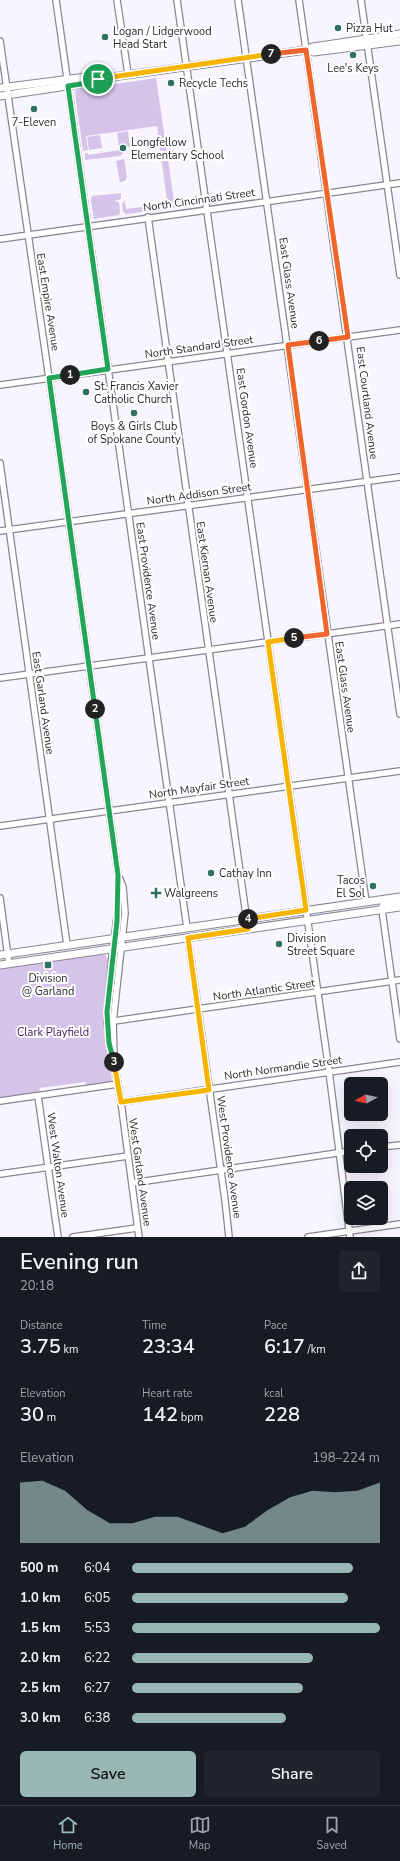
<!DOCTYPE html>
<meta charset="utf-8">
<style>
body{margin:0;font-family:"Nunito Sans",sans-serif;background:#20242c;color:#f1f3f6;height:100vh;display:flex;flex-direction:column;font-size:15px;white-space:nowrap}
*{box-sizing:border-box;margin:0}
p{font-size:13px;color:#9ea1a6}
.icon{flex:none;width:22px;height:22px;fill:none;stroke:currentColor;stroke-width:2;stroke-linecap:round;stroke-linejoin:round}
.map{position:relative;height:1237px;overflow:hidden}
.side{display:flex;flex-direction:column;background:#171b24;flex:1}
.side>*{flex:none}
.needle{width:26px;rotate:262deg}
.controls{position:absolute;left:344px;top:1077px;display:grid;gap:8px}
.controls a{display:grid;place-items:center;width:44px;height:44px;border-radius:6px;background:#171b24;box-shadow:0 4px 16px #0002;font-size:20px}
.pin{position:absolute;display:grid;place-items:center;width:34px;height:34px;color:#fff;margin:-17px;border:2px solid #fff;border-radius:50%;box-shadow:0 1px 4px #0007}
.km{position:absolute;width:20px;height:20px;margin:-10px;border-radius:50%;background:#222;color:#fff;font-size:11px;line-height:20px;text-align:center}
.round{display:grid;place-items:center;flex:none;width:42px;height:42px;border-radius:6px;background:#20242c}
.summary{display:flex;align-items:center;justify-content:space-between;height:68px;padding:0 20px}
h1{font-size:22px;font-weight:600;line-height:30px}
.stats{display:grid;grid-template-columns:repeat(3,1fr);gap:6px;height:68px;padding:4px 20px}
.stats div{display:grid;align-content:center}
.stats b{font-size:20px;font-weight:600}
.stats small{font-size:11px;font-weight:400}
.stats p{font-size:11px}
.chart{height:112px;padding:8px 20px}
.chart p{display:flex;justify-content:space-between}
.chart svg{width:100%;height:72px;margin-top:4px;fill:#9ab8b3;opacity:.7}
.action{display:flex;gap:8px;margin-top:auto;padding:8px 20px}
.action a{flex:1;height:46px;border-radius:6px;background:#9ab8b3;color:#111;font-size:16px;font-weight:600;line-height:46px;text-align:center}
.action a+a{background:#20242c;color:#f1f3f6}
ul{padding:0 20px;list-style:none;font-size:13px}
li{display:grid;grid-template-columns:64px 48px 1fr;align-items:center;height:30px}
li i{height:10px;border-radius:5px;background:#9ab8b3}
.dock{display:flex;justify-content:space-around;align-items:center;height:56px;border-top:1px solid #363941;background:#171b24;font-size:11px;color:#9ea1a6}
.dock a{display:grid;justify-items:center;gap:2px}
.dock .active{color:#9ab8b3}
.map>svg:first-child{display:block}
</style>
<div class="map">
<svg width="400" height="1237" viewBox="0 0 400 1237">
<rect width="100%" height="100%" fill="#f9f5fe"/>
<g fill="#d6c3e9">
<polygon points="156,78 175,208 161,210 159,209 158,202 167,200 157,126 86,136 88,150 83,151 75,93 76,92 74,90"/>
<polygon points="128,131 130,147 119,148 117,133"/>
<polygon points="100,135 102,148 89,150 87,137"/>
<polygon points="126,149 126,151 120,156 85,160 85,153 88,153 88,155"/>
<polygon points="124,159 127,177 125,181 120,182 116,161"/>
<polygon points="121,193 121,199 114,201 119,202 120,212 119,215 94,219 91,200 92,196"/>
<polygon points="125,200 126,209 158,205 158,210 126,214 123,211 122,204"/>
<polygon points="96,954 105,955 108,959 109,963 104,1013 112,1081 88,1086 85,1082 40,1088 39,1094 0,1099 0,968"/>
</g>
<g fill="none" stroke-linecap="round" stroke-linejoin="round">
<defs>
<g id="minor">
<polyline points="56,0 187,928"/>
<polyline points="117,0 128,74"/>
<polyline points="177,0 329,1071 350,1237"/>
<polyline points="238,0 366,902"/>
<polyline points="299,0 400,714"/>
<polyline points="361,0 400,275"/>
<polyline points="0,41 49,378 118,875 118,909 112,957 107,1022 121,1102 139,1237"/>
<polyline points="148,217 248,929"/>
<polyline points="0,239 400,183"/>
<polyline points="0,385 400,330"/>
<polyline points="0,463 67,945"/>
<polyline points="0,531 400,477"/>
<polyline points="0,678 400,624"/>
<polyline points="0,826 400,771"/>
<polyline points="0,898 9,964"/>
<polyline points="382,910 400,1039"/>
<polyline points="188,938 225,1200 229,1237"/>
<polyline points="107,1022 400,980"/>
<polyline points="114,1055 113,1022 125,913 123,887 120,879"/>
<polyline points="38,1096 58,1237"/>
<polyline points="0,1101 118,1084"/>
<polyline points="121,1102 400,1062"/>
<polyline points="381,1147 400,1145"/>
<polyline points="0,1174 128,1156"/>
<polyline points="132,1183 351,1151"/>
<polyline points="73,1237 137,1228"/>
<polyline points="308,1237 400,1224"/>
</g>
<g id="major">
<polyline points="306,50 314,52 400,41"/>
<polyline points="0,88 86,77 96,78"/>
<polyline points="0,96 87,83 98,79 306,50 313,47 400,34"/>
<polyline points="382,910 383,906 386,904 400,902"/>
<polyline points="0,955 400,897"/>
<polyline points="0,965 400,907"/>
</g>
</defs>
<use href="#minor" stroke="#8b8591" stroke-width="8"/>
<use href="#major" stroke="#8b8591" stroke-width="9"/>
<use href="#minor" stroke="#fff" stroke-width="5.5"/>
<use href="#major" stroke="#fff" stroke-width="7"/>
</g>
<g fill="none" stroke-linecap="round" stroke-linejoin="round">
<defs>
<polyline id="split-1" points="70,375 108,369 68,86 87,83 98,79"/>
<polyline id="split-2" points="70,375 49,378 95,709"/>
<polyline id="split-3" points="95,709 118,875 117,921 107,1012 109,1043 114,1062"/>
<polyline id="split-4" points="114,1062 121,1102 209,1090 188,938 248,929 246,919 248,919"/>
<polyline id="split-5" points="248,919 306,910 268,642 294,638"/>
<polyline id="split-6" points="294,638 327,634 288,345 319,341"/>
<polyline id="split-7" points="271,54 306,50 348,337 319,341"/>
<polyline id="split-8" points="98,79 271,54"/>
</defs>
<use href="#split-1" stroke="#fff" stroke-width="8"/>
<use href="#split-2" stroke="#fff" stroke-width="8"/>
<use href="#split-3" stroke="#fff" stroke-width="8"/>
<use href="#split-4" stroke="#fff" stroke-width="8"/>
<use href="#split-5" stroke="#fff" stroke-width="8"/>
<use href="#split-6" stroke="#fff" stroke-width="8"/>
<use href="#split-7" stroke="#fff" stroke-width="8"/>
<use href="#split-8" stroke="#fff" stroke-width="8"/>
<use href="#split-1" stroke="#22a559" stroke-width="5"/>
<use href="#split-2" stroke="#22a559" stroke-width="5"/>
<use href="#split-3" stroke="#22a559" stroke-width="5"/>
<use href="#split-4" stroke="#f5b400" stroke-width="5"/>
<use href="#split-5" stroke="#f5b400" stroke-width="5"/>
<use href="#split-6" stroke="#f0652b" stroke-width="5"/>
<use href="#split-7" stroke="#f0652b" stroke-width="5"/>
<use href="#split-8" stroke="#f5b400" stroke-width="5"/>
</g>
<g fill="#2f7161" stroke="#fff" stroke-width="1.5">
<circle cx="338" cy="28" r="4"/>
<circle cx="105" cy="37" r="4"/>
<circle cx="353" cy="55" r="4"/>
<circle cx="171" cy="83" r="4"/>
<circle cx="34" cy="109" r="4"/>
<circle cx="123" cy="148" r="4"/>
<circle cx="86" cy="392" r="4"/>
<circle cx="134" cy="413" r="4"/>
<circle cx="211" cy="873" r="4"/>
<circle cx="373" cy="886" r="4"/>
<path d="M154 887h4v4h4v4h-4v4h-4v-4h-4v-4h4z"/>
<circle cx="279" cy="944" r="4"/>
<rect x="44" y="961" width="8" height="8" rx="2"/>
</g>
<g text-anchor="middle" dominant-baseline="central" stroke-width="4" stroke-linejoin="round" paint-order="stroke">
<g font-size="11" fill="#2b292e" stroke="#fff" text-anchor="start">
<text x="346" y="28">Pizza Hut</text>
<text x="113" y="31">Logan / Lidgerwood<tspan x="113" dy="13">Head Start</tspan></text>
<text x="353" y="68" text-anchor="middle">Lee's Keys</text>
<text x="179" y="83">Recycle Techs</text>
<text x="34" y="122" text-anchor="middle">7-Eleven</text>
<text x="131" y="142">Longfellow<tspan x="131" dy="13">Elementary School</tspan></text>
<text x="94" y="386">St. Francis Xavier<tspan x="94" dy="13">Catholic Church</tspan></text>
<text x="134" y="426" text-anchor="middle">Boys &amp; Girls Club<tspan x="134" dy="13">of Spokane County</tspan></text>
<text x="219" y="873">Cathay Inn</text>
<text x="365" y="880" text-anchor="end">Tacos<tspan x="365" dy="13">El Sol</tspan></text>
<text x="164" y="893">Walgreens</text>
<text x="287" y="938">Division<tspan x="287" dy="13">Street Square</tspan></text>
<text x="48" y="978" text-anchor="middle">Division<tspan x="48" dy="13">@ Garland</tspan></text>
</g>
<g font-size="11" fill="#2b292e" stroke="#fff">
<text transform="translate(199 200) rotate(-8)">North Cincinnati Street</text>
<text transform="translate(289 283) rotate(82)">East Glass Avenue</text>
<text transform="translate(48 302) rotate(81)">East Empire Avenue</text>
<text transform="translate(199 347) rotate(-8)">North Standard Street</text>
<text transform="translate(367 403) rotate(83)">East Courtland Avenue</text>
<text transform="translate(247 418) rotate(82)">East Gordon Avenue</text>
<text transform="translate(199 494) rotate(-8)">North Addison Street</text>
<text transform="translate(207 572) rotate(82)">East Kiernan Avenue</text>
<text transform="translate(148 581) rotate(82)">East Providence Avenue</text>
<text transform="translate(345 687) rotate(82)">East Glass Avenue</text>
<text transform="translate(43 703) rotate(82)">East Garland Avenue</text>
<text transform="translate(199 788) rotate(-8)">North Mayfair Street</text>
<text transform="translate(264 990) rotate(-8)">North Atlantic Street</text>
<text transform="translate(283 1068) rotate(-8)">North Normandie Street</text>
<text transform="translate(229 1157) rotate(82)">West Providence Avenue</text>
<text transform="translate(58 1165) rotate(82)">West Walton Avenue</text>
<text transform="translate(140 1172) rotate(82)">West Garland Avenue</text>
</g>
<g font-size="11" fill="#3f1a59" stroke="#fff">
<text x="53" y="1032">Clark Playfield</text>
</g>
</g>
</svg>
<div class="controls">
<a><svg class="needle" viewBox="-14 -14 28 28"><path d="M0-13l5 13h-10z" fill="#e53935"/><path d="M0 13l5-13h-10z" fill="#9ea1a6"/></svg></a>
<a><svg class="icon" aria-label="locate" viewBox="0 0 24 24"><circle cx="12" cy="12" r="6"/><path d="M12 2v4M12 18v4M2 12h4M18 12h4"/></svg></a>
<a><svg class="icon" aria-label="layers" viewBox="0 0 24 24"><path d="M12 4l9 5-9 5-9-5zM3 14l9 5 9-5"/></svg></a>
</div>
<div class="pin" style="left:98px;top:79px;background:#1e9e55"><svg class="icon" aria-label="arrive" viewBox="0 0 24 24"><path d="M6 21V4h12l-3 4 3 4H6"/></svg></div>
<b class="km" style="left:70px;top:375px">1</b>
<b class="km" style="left:95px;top:709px">2</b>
<b class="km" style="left:114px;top:1062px">3</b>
<b class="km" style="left:248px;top:919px">4</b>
<b class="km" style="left:294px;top:638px">5</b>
<b class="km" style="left:319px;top:341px">6</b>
<b class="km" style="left:271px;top:54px">7</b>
</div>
<section class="side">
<div class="summary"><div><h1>Evening run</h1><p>20:18</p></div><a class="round"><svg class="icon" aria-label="share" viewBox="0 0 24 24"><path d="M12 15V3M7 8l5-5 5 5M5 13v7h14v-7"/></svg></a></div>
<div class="stats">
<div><p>Distance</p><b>3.75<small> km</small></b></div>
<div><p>Time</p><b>23:34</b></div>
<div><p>Pace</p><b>6:17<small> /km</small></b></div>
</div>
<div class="stats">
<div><p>Elevation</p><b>30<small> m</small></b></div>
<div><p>Heart rate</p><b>142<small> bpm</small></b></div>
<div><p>kcal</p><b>228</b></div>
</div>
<div class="chart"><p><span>Elevation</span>198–224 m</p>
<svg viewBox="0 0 160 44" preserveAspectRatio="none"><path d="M0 44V7L10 6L20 12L30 24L40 32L50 32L60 28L70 28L80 33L90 38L100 34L110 24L120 16L130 12L140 13L150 12L160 7V44z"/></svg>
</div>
<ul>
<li><b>500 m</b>6:04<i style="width:89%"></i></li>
<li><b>1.0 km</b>6:05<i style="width:87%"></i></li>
<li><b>1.5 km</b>5:53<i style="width:100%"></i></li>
<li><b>2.0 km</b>6:22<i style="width:73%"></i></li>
<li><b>2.5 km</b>6:27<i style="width:69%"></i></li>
<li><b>3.0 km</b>6:38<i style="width:62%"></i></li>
</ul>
<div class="action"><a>Save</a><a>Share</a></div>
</section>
<nav class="dock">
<a class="active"><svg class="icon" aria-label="home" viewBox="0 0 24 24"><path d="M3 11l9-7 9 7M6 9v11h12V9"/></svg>Home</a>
<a><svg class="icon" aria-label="map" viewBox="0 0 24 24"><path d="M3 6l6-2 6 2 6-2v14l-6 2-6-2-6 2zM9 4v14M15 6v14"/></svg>Map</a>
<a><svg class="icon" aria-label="saved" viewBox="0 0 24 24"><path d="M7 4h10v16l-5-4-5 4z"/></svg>Saved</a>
</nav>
